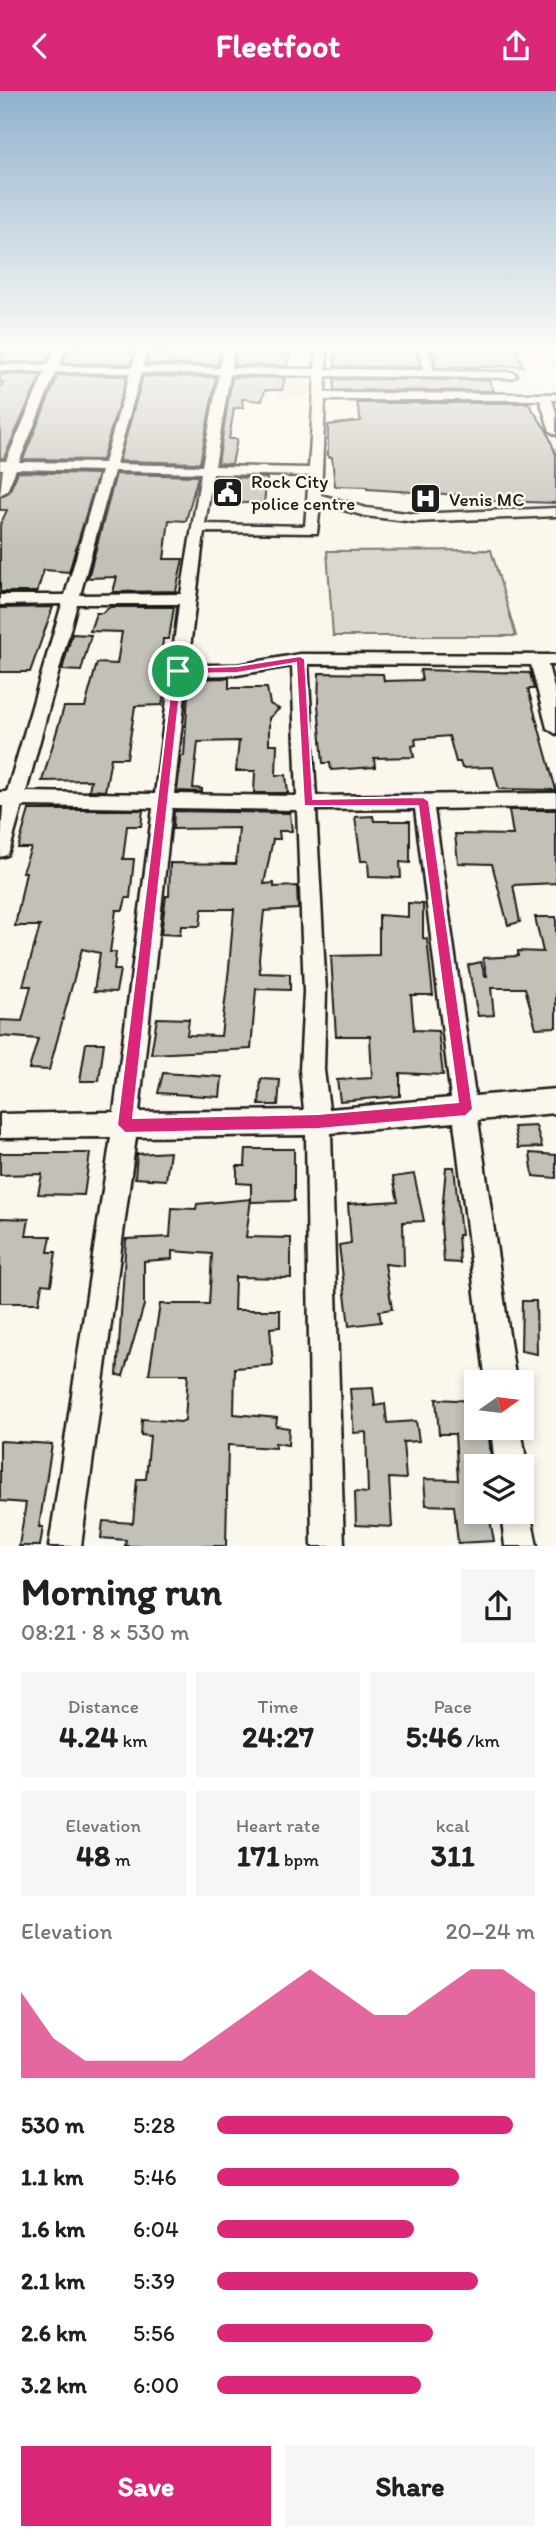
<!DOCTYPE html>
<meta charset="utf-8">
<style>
body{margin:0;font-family:Itim,sans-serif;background:#f6f6f6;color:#202124;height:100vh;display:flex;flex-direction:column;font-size:26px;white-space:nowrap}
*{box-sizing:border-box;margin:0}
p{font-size:23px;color:#757577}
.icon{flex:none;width:38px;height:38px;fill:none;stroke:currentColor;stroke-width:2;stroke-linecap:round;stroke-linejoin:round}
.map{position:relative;height:1455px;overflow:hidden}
.sheet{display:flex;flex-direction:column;background:#fff;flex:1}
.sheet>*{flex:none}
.needle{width:46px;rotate:76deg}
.tools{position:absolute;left:464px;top:1279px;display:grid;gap:14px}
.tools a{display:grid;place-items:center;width:70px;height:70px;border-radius:0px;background:#fff;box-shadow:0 4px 10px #0003;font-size:35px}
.pin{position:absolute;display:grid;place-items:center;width:60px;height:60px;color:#fff;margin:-30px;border:4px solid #fff;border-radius:50%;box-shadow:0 2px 7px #0007}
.round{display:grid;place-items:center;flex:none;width:74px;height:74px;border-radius:0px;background:#f6f6f6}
.head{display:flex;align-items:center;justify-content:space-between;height:119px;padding:0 21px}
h1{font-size:38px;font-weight:700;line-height:52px}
.figures{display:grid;grid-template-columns:repeat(3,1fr);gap:10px;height:119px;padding:7px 21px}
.figures div{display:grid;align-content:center;border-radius:0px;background:#f6f6f6;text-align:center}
.figures b{font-size:30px;font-weight:700}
.figures small{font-size:19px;font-weight:400}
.figures p{font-size:19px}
.chart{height:196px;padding:14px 21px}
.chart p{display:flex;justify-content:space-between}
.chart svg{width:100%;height:126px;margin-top:7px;fill:#db2777;opacity:.7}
.action{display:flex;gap:14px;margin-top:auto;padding:14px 21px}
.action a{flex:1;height:80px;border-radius:0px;background:#db2777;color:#fff;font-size:28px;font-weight:700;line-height:80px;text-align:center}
.action a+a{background:#f6f6f6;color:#202124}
ul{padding:0 21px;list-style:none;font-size:23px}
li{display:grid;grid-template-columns:112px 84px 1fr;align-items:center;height:52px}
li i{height:18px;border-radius:9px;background:#db2777}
header{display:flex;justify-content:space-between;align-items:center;height:91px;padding:0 21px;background:#db2777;color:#fff;font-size:32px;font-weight:700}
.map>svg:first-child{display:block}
</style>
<header><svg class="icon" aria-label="back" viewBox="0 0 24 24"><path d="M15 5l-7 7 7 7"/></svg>Fleetfoot<svg class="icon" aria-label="share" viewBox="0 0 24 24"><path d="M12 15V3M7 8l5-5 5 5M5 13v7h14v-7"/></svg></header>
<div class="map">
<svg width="556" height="1455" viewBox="0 0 556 1455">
<rect width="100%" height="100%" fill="#fbf7ec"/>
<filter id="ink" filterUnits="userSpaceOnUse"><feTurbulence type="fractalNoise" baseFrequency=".0143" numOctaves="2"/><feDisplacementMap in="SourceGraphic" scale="14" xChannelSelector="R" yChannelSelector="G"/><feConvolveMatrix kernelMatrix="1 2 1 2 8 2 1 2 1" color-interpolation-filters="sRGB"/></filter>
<g filter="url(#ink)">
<polygon fill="#eae6dc" points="281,284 310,285 307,307 276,306"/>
<polygon fill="#dad7ce" stroke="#7b7a75" stroke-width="2" points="491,459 516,545 333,545 327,460"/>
<g fill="#c3c0b8" stroke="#1c1c1c" stroke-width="2">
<polygon points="6,256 53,256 46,271 0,271"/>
<polygon points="68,256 117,257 133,258 134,261 130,273 63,272"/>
<polygon points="242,256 292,256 287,275 234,274 236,258"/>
<polygon points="335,256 416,256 420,276 335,275"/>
<polygon points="431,256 515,256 523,275 436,277"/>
<polygon points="207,258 221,258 218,274 146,273 149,262 182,263"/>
<polygon points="0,283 41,284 4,367 0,367 0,297 3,291 0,291"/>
<polygon points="58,284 127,285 102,369 23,368"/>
<polygon points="143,285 216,286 200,372 119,370"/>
<polygon points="232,286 285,287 282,299 265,299 262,310 242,308 243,317 234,317 229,348 237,348 232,373 218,372"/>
<polygon points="334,288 489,289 494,300 334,299"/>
<polygon points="357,312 528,312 547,340 556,364 556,412 492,410 460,404 367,398 367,396 335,395 332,366 328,366 328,334 361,330"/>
<polygon points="18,381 98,383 69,481 44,479 37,501 0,501 0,434 7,419 0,419 0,406 9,401"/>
<polygon points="116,383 198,385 186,430 169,429 164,468 183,468 176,500 113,501 117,486 88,487"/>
<polygon points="215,386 267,387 264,412 221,412 222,407 212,407"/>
<polygon points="53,516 30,581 0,581 0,517"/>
<polygon points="110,516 174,516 169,548 163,548 160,582 168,582 162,614 135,615 127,667 111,667 105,700 89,699 91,689 42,690 64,616 85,616 97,572 117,573 122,541 90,540 96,522 102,522"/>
<polygon points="72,543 91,544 81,580 62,579"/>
<polygon points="420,579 530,582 534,598 528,598 556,699 499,698 493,676 462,677 460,671 456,671 449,645 415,648 416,654 412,655 414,666 374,667 375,676 331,679 330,672 323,672 318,613 319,582 383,583 384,590 422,589"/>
<polygon points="229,587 229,597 267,597 270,613 279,618 269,627 269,653 277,653 276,684 286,684 288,702 254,702 255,680 236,680 239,650 198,651 193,697 202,698 202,701 177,700 181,665 184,665 189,588"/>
<polygon points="29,719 143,719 141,735 127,735 123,768 134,768 130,807 126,807 123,819 116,819 110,861 116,861 114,879 120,879 116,901 94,900 100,862 82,858 49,979 29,978 38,948 0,945 0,929 22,930 31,895 23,895 40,835 15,835 26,781 22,781 31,757 18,757"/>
<polygon points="509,719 556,719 556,792 513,794 520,831 508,834 492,773 458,772 455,743 513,744"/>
<polygon points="174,720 290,722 292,740 279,740 280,748 273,748 264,793 274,792 274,796 297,795 298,818 264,820 259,868 260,882 290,883 290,899 256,898 251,958 151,963 157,927 189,928 187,944 221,945 229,877 234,818 202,818 200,835 181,835 180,844 161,843 166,805 169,805 170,772 236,773 239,737 173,738"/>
<polygon points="373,725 374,730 410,730 410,772 400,771 401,787 369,786 368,770 361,770 355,726"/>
<polygon points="408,812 423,813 423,847 427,848 433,904 411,904 414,939 438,940 443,984 400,982 400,1005 340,1010 337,989 372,987 370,945 336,945 331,865 379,864 379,824 408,826"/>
<polygon points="535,826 556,826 556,936 536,937 525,897 491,897 494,924 478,925 468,874 481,871 485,885 487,885 483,867 518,865 518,860 543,861"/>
<polygon points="86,952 104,952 99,990 80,990"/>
<polygon points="163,982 222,986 220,1006 158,1002"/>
<polygon points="261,988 280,989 278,1014 259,1014"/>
<polygon points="536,1035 542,1056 518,1057 514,1036"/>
<polygon points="246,1058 294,1058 294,1110 251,1111 251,1093 237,1092 237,1075 245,1075"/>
<polygon points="170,1061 166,1089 135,1087 137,1063"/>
<polygon points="0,1062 90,1062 84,1104 38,1103 42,1083 0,1084"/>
<polygon points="530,1062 556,1064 556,1087 533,1085"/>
<polygon points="446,1076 454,1076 461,1144 458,1144 460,1172 444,1171 441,1133"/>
<polygon points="414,1083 424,1130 403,1131 404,1175 385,1173 392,1218 379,1220 381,1231 349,1235 339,1154 351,1152 348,1113 398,1110 393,1086"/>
<polygon points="251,1108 246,1146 291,1147 291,1187 235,1186 234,1219 280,1219 280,1236 270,1237 273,1274 235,1277 234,1323 277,1327 276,1335 289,1337 288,1354 275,1352 275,1357 228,1354 226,1455 125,1455 126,1449 101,1447 103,1430 133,1432 137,1388 146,1388 150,1345 141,1344 142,1328 181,1331 185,1329 188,1283 149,1283 160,1213 209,1213 212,1163 172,1160 172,1168 144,1170 144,1214 123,1285 117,1284 126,1148 170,1146 172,1117 196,1118 197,1113"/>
<polygon points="0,1127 29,1128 26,1145 51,1145 48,1161 56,1161 51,1194 42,1193 39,1212 0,1212"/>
<polygon points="522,1210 536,1210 537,1263 521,1260"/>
<polygon points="373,1297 375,1315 385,1313 387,1332 416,1330 419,1350 403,1351 406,1388 389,1387 392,1436 356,1434 355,1401 368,1402 366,1341 354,1342 350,1298"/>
<polygon points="436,1308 476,1310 476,1337 488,1337 492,1376 476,1376 476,1423 489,1423 494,1450 458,1452 454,1415 426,1414 424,1388 458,1389 455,1343 439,1343"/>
<polygon points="0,1350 52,1353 39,1436 43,1436 40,1455 19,1455 26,1412 0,1410"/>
</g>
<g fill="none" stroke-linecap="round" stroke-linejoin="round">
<defs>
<g id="minor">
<path d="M56 256H66L59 275 132 276 138 256H148L143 276 220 277 224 256H234L231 277 315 278 317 256H327L326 278 423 279 418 256H428L434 280 512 281 517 284 512 287 326 285 325 302 556 303V309H552L556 322V344L550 340 540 309H325L321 404 366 417 415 423 556 417V425L415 431 365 425 320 412 317 442 204 441 188 574H237L300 563 556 564V574H548L556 605V643L547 637 531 574 308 573 316 705 556 702V716L434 718 475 1005 556 998V1022L478 1029 516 1292H486L454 1031 331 1042 344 1455H312L306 1044 136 1046 81 1455H49L111 1046 0 1047V1023L114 1021 153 717 22 715 10 758 7 764 0 766 3 715H0V701H7L62 513 0 514V504H65L101 380 16 378 7 400 0 404 3 378H0V370H6L45 281 0 280V274H48ZM56 281 130 282 104 372 19 371ZM141 282 219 283 202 375 116 373ZM230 283 315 285 309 377 215 375ZM114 380 201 382 181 503 80 504ZM213 383 309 385 305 435 205 433ZM77 513H179L155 703 26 701ZM292 575 297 705 174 703 187 585 237 584ZM172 717 297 719 304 901 300 979 304 1019 139 1021ZM415 718 451 1007 329 1018 324 979 326 901 316 719Z"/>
<polygon points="491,1337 521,1337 527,1376 522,1387 522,1376 495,1376"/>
<polygon points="522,1407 528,1410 537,1455 505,1455 501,1421 522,1421"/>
</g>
</defs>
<use href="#minor" stroke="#1c1c1c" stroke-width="5"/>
<use href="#minor" fill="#fbf7ec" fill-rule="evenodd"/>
</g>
</g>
<linearGradient id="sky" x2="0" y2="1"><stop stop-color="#91b1cd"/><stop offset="0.56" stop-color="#fdfbf6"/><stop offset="1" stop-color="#fdfbf6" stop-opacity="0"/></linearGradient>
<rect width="556" height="460" fill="url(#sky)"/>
<path fill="#db2777" stroke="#fff" stroke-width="2" fill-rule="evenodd" d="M300 565 305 568 313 708 423 706 429 710 473 1018 466 1025 318 1038 125 1042 117 1034 173 580 178 577 237 575ZM296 572 304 715H418L458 1011 318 1023 133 1027 182 583 237 582Z"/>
<defs>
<symbol id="civic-square" viewBox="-11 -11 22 22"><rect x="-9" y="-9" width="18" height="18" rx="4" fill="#1c1c1c" stroke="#fbf7ec"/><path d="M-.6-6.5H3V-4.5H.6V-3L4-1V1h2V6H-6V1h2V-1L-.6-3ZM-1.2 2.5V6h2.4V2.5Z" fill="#fff"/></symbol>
<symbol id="hospital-square" viewBox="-11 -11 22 22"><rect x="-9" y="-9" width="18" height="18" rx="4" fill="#1c1c1c" stroke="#fbf7ec"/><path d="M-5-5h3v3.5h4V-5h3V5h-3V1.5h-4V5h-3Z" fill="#fff"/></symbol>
</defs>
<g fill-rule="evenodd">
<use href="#civic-square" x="210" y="384" width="35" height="35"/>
<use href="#hospital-square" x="408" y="390" width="35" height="35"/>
</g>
<g text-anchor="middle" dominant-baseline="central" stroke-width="5" stroke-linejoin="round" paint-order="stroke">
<g font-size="19" fill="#1c1c1c" stroke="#fbf7ec" text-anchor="start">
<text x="251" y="390">Rock City<tspan x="251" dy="22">police centre</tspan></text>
<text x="449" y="408">Venis MC</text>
</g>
</g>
</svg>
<div class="tools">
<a><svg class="needle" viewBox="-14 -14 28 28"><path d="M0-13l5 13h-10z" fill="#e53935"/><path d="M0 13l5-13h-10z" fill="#757577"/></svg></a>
<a><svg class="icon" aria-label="layers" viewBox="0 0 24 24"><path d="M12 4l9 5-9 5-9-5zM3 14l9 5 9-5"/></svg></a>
</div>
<div class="pin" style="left:178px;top:580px;background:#1e9e55"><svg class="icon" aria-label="arrive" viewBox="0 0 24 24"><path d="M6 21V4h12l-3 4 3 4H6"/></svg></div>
</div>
<section class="sheet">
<div class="head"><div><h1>Morning run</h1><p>08:21 · 8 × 530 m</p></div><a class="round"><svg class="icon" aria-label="share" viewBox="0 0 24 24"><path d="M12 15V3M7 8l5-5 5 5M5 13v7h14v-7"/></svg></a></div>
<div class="figures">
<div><p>Distance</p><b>4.24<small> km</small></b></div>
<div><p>Time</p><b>24:27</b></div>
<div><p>Pace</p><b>5:46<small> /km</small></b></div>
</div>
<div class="figures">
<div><p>Elevation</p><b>48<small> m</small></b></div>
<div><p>Heart rate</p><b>171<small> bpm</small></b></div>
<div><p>kcal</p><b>311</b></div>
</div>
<div class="chart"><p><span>Elevation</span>20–24 m</p>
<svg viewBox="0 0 160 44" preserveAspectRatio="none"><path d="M0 44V14L10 30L20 38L30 38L40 38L50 38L60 30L70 22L80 14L90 6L100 14L110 22L120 22L130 14L140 6L150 6L160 14V44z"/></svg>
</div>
<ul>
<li><b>530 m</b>5:28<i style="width:93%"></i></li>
<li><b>1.1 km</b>5:46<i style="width:76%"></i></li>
<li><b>1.6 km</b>6:04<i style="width:62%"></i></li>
<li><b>2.1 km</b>5:39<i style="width:82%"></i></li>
<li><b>2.6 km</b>5:56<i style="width:68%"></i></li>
<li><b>3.2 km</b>6:00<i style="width:64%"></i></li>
</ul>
<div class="action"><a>Save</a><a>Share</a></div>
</section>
